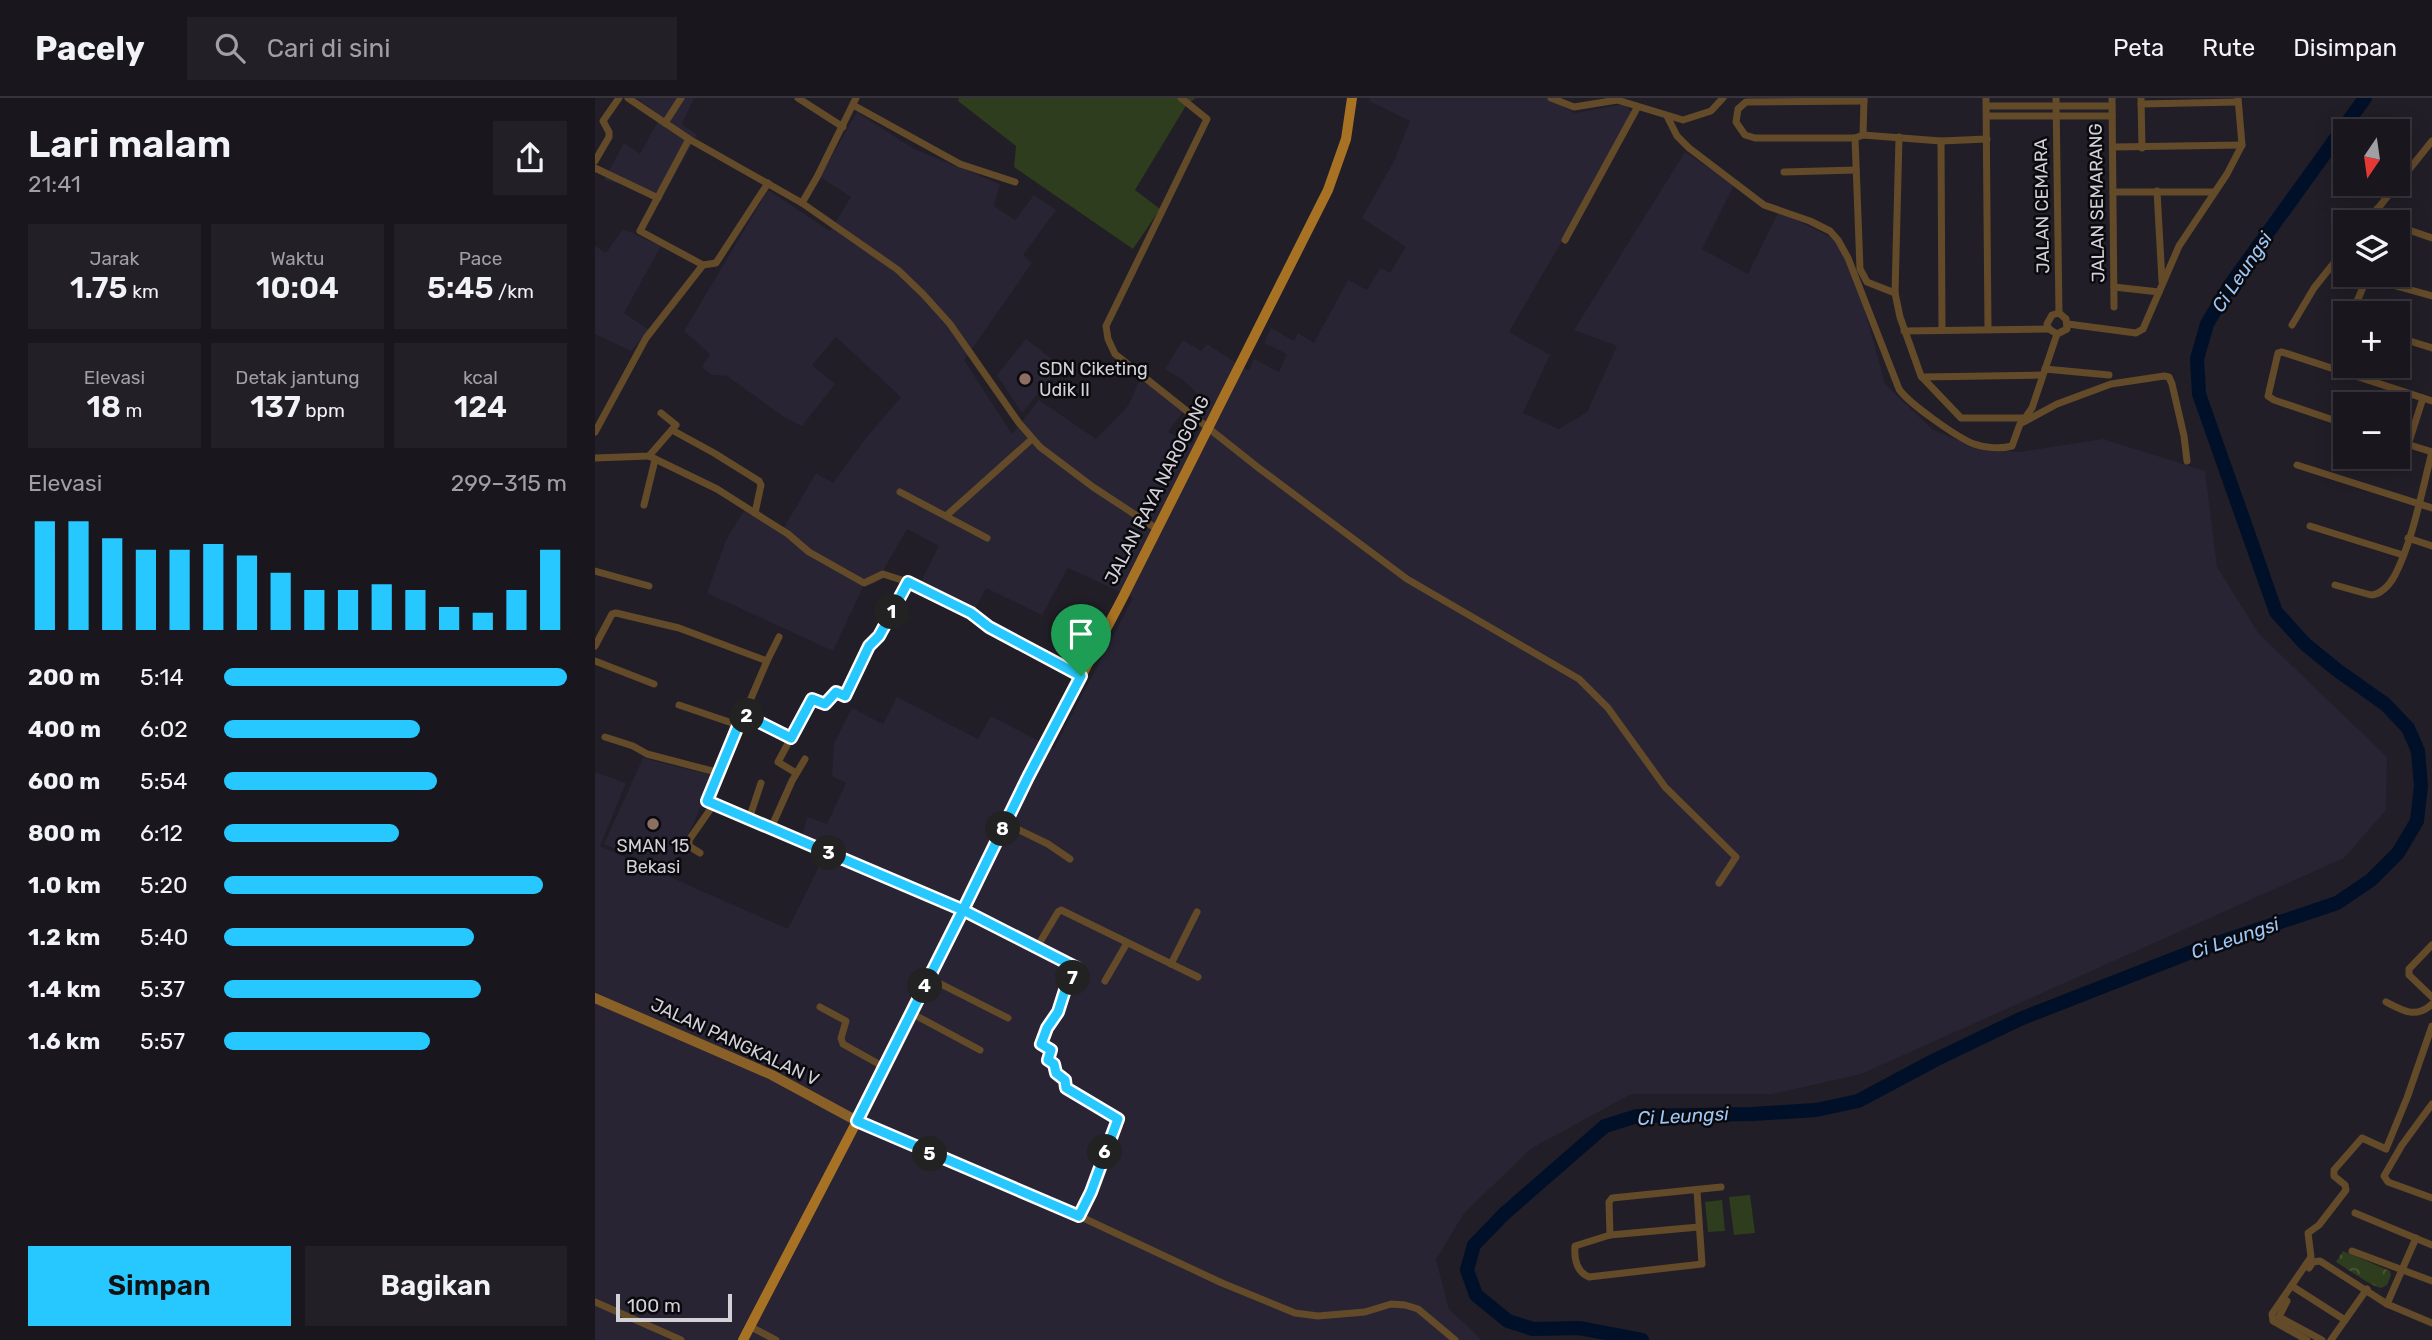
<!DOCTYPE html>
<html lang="id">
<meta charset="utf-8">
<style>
body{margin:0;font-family:Rubik,sans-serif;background:#221f26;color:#f1f3f6;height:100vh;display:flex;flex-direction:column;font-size:26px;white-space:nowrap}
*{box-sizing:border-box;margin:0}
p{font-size:23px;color:#9f9fa4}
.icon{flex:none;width:38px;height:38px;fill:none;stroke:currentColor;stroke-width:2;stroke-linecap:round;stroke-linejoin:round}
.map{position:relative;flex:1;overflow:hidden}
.sheet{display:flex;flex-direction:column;background:#19161d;width:595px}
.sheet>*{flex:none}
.needle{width:46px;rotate:193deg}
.controls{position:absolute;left:1738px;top:21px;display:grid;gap:14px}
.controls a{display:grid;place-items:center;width:77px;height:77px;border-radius:0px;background:#19161d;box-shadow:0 4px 18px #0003,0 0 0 2px #37353b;font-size:35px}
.scale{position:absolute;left:21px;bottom:18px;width:116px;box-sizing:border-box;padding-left:7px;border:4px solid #d2d1d7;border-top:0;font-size:19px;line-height:24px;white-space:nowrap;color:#d2d1d7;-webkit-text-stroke:5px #0a090d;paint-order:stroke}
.pin{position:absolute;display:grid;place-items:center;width:60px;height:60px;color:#fff;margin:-72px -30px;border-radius:50% 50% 50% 0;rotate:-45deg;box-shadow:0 0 7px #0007}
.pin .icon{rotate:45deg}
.km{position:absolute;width:35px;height:35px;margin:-18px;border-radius:50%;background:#222;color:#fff;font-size:19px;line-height:35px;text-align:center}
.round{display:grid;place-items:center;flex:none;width:74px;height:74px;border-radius:0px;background:#221f26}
.overview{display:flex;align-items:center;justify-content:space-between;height:119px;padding:0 28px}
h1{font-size:38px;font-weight:600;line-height:52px}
.figures{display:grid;grid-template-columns:repeat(3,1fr);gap:10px;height:119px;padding:7px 28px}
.figures div{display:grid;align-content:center;border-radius:0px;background:#221f26;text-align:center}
.figures b{font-size:30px;font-weight:600}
.figures small{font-size:19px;font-weight:400}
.figures p{font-size:19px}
.chart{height:196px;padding:14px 28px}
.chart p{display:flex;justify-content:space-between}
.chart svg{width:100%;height:126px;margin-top:7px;stroke:#27c8ff;stroke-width:6}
.primary-button{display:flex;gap:14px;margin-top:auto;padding:14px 28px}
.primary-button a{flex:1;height:80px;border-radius:0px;background:#27c8ff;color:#111;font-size:28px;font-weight:600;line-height:80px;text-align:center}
.primary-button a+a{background:#221f26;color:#f1f3f6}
ul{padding:0 28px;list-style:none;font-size:23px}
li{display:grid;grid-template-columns:112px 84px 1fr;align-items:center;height:52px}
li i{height:18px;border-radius:9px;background:#27c8ff}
header{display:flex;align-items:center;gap:42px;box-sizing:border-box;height:98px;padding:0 35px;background:#19161d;border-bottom:2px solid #37353b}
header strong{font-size:33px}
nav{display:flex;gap:38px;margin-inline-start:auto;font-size:24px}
.search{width:490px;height:63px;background:#221f26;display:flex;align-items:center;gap:18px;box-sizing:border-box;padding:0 24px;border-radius:0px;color:#9f9fa4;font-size:26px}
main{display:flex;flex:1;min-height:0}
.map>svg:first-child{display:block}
</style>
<header>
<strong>Pacely</strong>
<div class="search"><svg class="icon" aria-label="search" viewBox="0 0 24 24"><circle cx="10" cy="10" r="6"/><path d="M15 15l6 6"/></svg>Cari di sini</div>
<nav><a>Peta</a><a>Rute</a><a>Disimpan</a></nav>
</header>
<main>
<section class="sheet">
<div class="overview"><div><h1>Lari malam</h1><p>21:41</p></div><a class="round"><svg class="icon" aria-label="share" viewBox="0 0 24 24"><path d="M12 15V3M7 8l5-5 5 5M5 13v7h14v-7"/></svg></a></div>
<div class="figures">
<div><p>Jarak</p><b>1.75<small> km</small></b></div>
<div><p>Waktu</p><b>10:04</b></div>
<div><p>Pace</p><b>5:45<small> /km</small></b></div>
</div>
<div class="figures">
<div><p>Elevasi</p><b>18<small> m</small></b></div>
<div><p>Detak jantung</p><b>137<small> bpm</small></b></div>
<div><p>kcal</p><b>124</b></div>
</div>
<div class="chart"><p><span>Elevasi</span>299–315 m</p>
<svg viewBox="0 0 160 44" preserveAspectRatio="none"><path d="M5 44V6M15 44V6M25 44V12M35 44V16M45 44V16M55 44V14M65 44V18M75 44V24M85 44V30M95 44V30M105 44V28M115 44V30M125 44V36M135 44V38M145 44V30M155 44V16"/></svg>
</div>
<ul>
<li><b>200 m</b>5:14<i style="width:100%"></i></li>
<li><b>400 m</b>6:02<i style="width:57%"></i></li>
<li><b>600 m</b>5:54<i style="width:62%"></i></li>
<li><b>800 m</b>6:12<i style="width:51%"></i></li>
<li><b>1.0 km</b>5:20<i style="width:93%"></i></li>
<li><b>1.2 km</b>5:40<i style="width:73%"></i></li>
<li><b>1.4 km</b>5:37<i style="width:75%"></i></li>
<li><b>1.6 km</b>5:57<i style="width:60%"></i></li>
</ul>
<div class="primary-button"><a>Simpan</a><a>Bagikan</a></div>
</section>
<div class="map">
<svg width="1837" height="1242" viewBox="0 0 1837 1242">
<defs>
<pattern id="forest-crowns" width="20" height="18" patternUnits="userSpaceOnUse" patternTransform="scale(1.75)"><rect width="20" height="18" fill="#2d3d1d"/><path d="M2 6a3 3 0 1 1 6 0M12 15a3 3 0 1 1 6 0" fill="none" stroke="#4b583d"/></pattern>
</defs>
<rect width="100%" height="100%" fill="#211e27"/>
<g fill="#282433">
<polygon points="41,0 99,0 87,26 102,37 66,102 34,88 9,82 29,45 45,56 66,18"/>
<polygon points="775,0 953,0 980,15 1029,6 1040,18 914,234 955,257 928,315 964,331 992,314 1022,248 979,232 1090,54 1139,87 1107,151 1153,176 1184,113 1241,142 1257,165 1290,286 1337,331 1383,351 1424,354 1508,341 1610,373 1622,469 1664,536 1792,659 1791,712 1749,760 1266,976 1177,996 1036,996 937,1050 869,1115 841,1162 854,1211 887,1242 0,1242 0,674 31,685 5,748 193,831 228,760 205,749 212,719 232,726 251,685 237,678 239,646 257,610 288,626 302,599 383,641 396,618 459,651 538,500 473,470 447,517 391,490 376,519 322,491 344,448 312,431 281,485 268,489 238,553 112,495 131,442 150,411 187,433 221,375 238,385 271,340 306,299 241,239 217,267 240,286 207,328 189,319 132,278 117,277 107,269 115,256 89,233 173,92 235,133 256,99 225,79 262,14 319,51 405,86 399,108 420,122 439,97 461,112 428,157 437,165 369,262 417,336 444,302 501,341 533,308 546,279 589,312 573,334 596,347 607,327 596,317 607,300 588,282 570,271 588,242 606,253 612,246 654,273 659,261 684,274 692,256 669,245 676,230 699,243 703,235 719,245 753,182 772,192 785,170 795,175 811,149 767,120 800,61 815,23 774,3"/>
<polygon points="28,131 66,148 29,215 54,232 36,253 0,236 0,148 11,155"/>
<polygon points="431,241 466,268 427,315 402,277"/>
<polygon points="48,660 116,677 107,706 76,776 9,746"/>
</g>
<g fill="#2d3d1d">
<polygon points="364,0 601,0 592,6 540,92 565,111 538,151 419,69 421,48 363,3"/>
<polygon points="1155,1097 1160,1135 1139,1137 1134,1099"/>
<polygon points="1127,1102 1130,1133 1113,1134 1110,1104"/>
</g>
<path fill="url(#forest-crowns)" d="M1748 1153 1795 1173 1796 1177 1792 1187 1786 1190C1774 1187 1753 1171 1741 1164Z"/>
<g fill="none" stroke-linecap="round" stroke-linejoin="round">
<polyline stroke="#001028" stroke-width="14" points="1047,1242 984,1230 938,1231 913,1223 881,1197 872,1172 879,1147 909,1116 1010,1028 1042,1018 1157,1016 1221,1012 1263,1003 1340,962 1425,921 1599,853 1742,805 1776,782 1803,755 1822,723 1826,688 1823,653 1813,630 1790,606 1742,572 1710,546 1681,514 1604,296 1602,261 1612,226 1635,187 1770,0"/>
<g stroke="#634a29" stroke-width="7">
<polyline points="33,0 94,41 207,105 303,172 328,196 355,226 424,325 445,349 498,389 562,431"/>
<polyline points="203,0 248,29"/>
<polyline points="586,0 612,21 511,228 513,241 520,256 665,371 812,481 984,581 1013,610 1070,689 1141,759 1124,785"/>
<polyline points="956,0 979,9 1022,2 1088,22 1116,13 1128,0"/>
<polyline points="1391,0 1393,231"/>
<polyline points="1461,0 1464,215"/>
<polyline points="1517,0 1519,209"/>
<polyline points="1546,0 1547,50"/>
<polyline points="1269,3 1151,4 1143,11 1141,24 1150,37 1160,40 1260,40 1268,37 1346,43 1392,41"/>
<polyline points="1546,6 1643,4"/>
<polyline points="258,7 365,66 420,84"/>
<polyline points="1392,8 1517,8"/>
<path d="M1072 18 1082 38 1094 50 1169 107 1215 123 1235 133 1243 142 1253 160 1304 291C1313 305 1363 340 1379 346 1390 350 1406 351 1417 348L1425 326 1462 306 1516 286 1569 278 1574 279 1577 286 1589 338 1592 363"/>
<polyline points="1392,18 1517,18"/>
<polyline points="70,25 86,0"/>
<polyline points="1268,37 1269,1"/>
<polyline points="1304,39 1300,195 1305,219 1326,278 1366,320 1430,320 1437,310 1462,236 1472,231 1471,221 1464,215 1457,217 1452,226 1454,231 1462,236"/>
<polyline points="1260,40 1265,171 1272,184 1300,195"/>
<polyline points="94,41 45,133 108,167"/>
<polyline points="1346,43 1347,231"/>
<polyline points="1519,49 1647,47"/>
<polyline points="0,63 14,39 14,34 8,23 24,0"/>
<polyline points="0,70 63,100"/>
<polyline points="1189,74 1261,72"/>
<polyline points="1562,93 1567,183"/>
<polyline points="1518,94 1619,94"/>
<polyline points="207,105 222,79 261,0"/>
<polyline points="1782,111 1798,124"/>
<polyline points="1772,124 1837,43"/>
<polyline points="1802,128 1837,140"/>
<polyline points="970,142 1042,10"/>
<polyline points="1519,189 1564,194"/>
<polyline points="1757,215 1772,180 1837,198"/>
<polyline points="1742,220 1750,222"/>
<polyline points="1473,226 1541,235 1548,231 1584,148 1632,76 1647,47 1643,0"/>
<polyline points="1697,227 1719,190 1750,151"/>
<polyline points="1309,233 1454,231"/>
<polyline points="1802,239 1837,250"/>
<polyline points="1450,271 1514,277"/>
<polyline points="1327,279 1447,277"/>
<polyline points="1750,326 1679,302 1673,298 1683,255 1687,254 1837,303"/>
<polyline points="77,332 119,355 164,383 166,387 160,415"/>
<polyline points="0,334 51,240 108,167 121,165 173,85"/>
<polyline points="1802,343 1837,354"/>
<polyline points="1813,347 1828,300"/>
<polyline points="54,358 122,391 193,436 214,454 269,485 288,476 313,484 346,499 376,515 394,529 486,578"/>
<polyline points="0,360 54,358 81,327 66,315"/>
<polyline points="1702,367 1837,410"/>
<polyline points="305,394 392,440"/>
<polyline points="49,407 60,362"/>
<polyline points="351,418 437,341"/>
<polyline points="1715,428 1808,457"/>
<polyline points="1813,440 1837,448"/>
<polyline points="0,473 54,488"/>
<path d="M1740 487 1776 497C1787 496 1795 486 1800 477 1818 442 1827 392 1837 354"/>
<polyline points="0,548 17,516 21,515 84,530 172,563 112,703 368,812 442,849 463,814 466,812 603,879"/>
<polyline points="0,563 59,586"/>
<polyline points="172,563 184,539"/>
<polyline points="84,607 143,627"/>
<polyline points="148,616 196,640"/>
<polyline points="10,639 38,648 52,656 125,675"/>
<polyline points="201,675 183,664 217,601 230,606 241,594 250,598 274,548 284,538 313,484"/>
<polyline points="154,721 166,685"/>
<polyline points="410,725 453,746 475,761"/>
<polyline points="176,730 197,683 210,661"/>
<polyline points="105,755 94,748 94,742 119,706"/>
<polyline points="1837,847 1814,871 1814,877 1837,899"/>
<polyline points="442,849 482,870 470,892 463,914 452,930 446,946 456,952 453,962 459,966 461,975 470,982 471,990 523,1020 496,1094 484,1118"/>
<polyline points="576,866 602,814"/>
<polyline points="334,880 413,920"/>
<polyline points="510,883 532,845"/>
<path d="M1791 904C1808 913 1821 921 1837 906"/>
<polyline points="225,909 251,923 246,940 248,946 289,969"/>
<polyline points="316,915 385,952"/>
<polyline points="1837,1006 1807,1047 1789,1078 1793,1084 1837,1100"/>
<polyline points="262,1023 484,1118 627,1185 700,1215 723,1218 770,1214 796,1206 810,1207 823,1211 860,1242"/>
<path d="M1102 1093 1107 1166 994 1179C982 1174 979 1161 980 1148L1015 1137 1014 1104 1017 1100 1126 1089"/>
<polyline points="1760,1115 1837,1147"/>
<polyline points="1015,1137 1104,1129"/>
<polyline points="1757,1153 1837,1183"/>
<polyline points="1714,1170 1718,1164 1725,1163 1792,1206 1837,1225"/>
<polyline points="1700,1190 1750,1222"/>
<polyline points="1692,1203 1684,1219 1727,1242"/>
<polyline points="0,1204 86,1242"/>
<polyline points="1792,1206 1821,1140"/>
<polyline points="156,1229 181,1242"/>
<polyline points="1712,1242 1678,1223 1677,1216 1716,1159 1713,1135 1724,1127 1751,1092 1750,1087 1739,1078 1739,1072 1767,1040 1791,1051 1812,1000 1837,928"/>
<polyline points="1736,1242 1772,1191"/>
</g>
<polyline stroke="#896028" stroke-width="10" points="0,900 177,977 262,1023"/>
<polyline stroke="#a77224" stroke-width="10" points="148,1242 262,1023 433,679 527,501 733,92 751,41 757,0"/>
</g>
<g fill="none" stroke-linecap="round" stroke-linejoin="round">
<defs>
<polyline id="route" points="486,578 394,529 376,515 313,484 284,538 274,548 250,598 241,594 230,606 217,601 196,640 148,616 112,703 368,812 262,1023 484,1118 496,1094 523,1021 471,990 470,982 461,975 459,966 453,962 456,952 446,946 452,930 463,914 470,892 482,870 368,812 433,679 486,578"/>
</defs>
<use href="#route" stroke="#fff" stroke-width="14"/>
<use href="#route" stroke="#27c8ff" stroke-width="9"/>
</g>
<g fill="#8d6e63" stroke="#0a090d" stroke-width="2.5">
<circle cx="430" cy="281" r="7"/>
<circle cx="58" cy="726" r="7"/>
</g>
<g text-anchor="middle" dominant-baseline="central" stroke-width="5" stroke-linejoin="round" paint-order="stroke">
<g font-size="18" fill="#d2d1d7" stroke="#0a090d">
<text transform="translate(1502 105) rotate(-91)">JALAN SEMARANG</text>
<text transform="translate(1447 108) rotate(-91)">JALAN CEMARA</text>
<text transform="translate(562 392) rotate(-63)">JALAN RAYA NAROGONG</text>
<text transform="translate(140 944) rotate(25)">JALAN PANGKALAN V</text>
</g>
<g font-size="18" fill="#d2d1d7" stroke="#0a090d" text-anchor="start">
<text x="444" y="271">SDN Ciketing<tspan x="444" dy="21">Udik II</tspan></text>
<text x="58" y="748" text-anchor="middle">SMAN 15<tspan x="58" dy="21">Bekasi</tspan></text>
</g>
<g font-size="19" font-style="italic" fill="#9cc7f7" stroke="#0a090d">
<text transform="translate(1647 174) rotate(-56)">Ci Leungsi</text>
<text transform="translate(1640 840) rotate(-19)">Ci Leungsi</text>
<text transform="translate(1088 1018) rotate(-3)">Ci Leungsi</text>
</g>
</g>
</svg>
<div class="controls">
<a><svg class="needle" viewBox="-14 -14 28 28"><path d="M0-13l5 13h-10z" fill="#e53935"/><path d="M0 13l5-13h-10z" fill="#9f9fa4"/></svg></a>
<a><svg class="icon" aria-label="layers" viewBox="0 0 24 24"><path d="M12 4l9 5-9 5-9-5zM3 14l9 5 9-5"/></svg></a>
<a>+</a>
<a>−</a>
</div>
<div class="scale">100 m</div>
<div class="pin" style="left:486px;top:578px;background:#1e9e55"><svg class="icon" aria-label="arrive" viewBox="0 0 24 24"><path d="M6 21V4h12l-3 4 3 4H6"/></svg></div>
<b class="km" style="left:297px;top:514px">1</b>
<b class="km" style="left:152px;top:618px">2</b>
<b class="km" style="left:234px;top:755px">3</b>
<b class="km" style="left:330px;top:888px">4</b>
<b class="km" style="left:335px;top:1056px">5</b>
<b class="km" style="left:510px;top:1054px">6</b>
<b class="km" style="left:478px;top:880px">7</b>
<b class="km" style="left:408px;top:731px">8</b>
</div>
</main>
